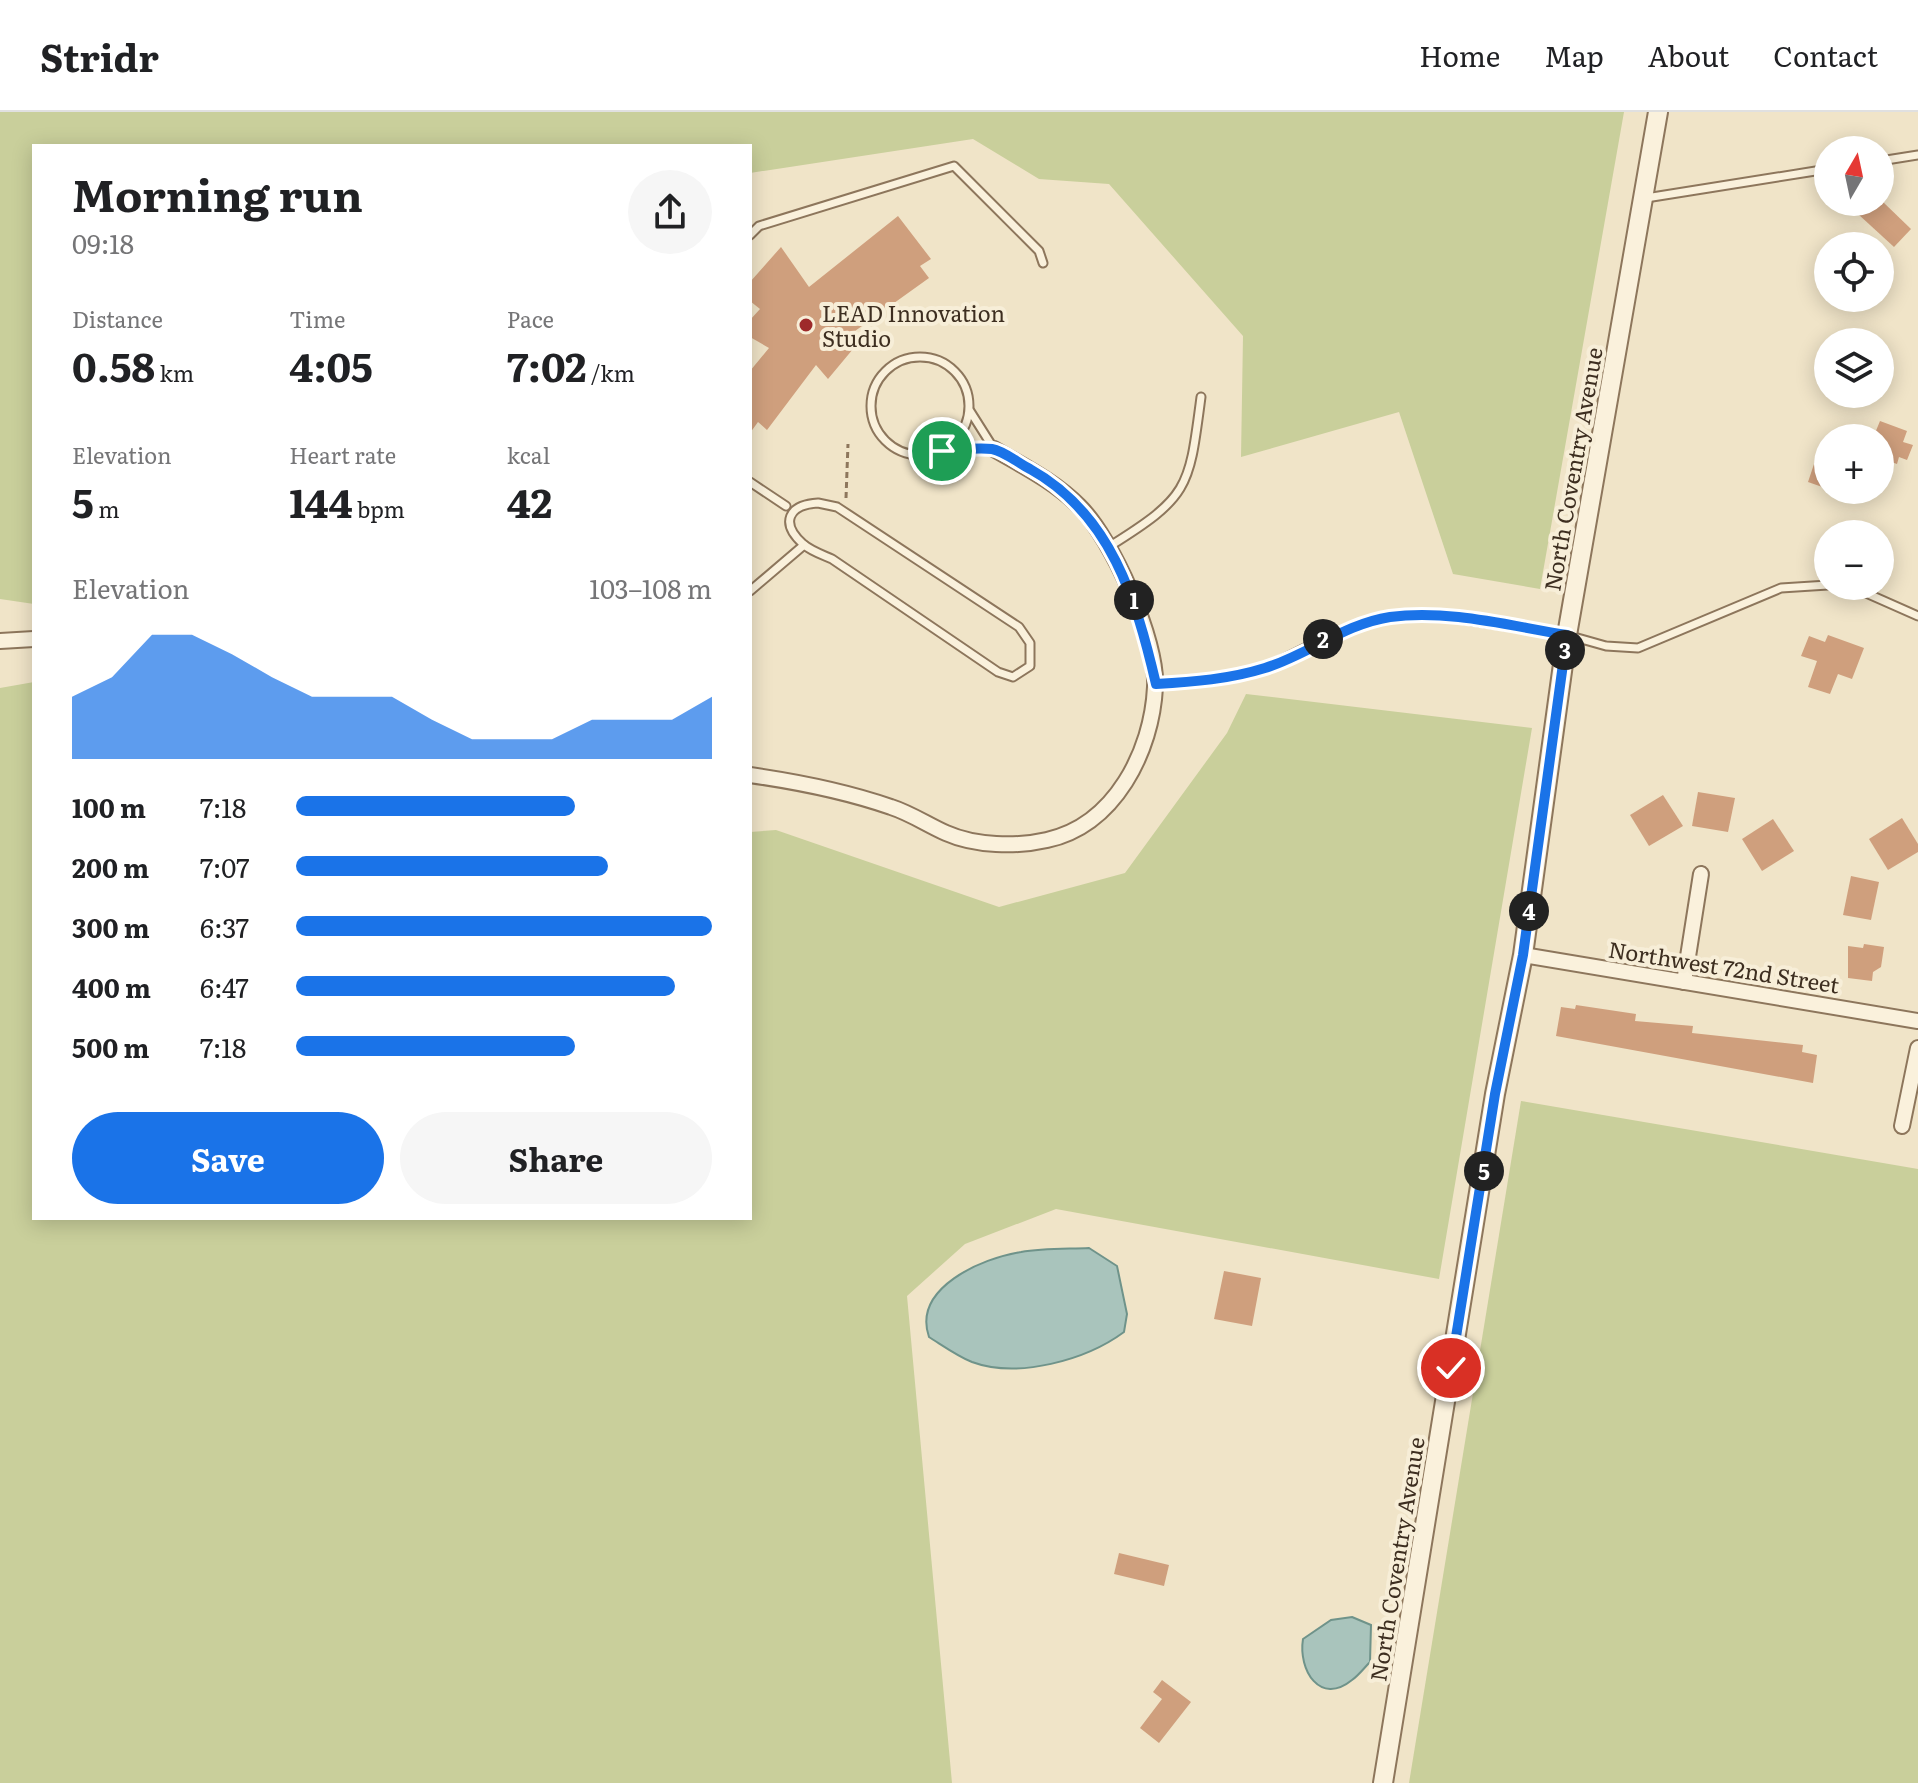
<!DOCTYPE html>
<meta charset="utf-8">
<style>
body{margin:0;font-family:Literata,serif;background:#f6f6f6;color:#202124;height:100vh;display:flex;flex-direction:column;font-size:30px;white-space:nowrap}
*{box-sizing:border-box;margin:0}
p{font-size:26px;color:#757577}
.icon{flex:none;width:44px;height:44px;fill:none;stroke:currentColor;stroke-width:2;stroke-linecap:round;stroke-linejoin:round}
.map{position:relative;flex:1;overflow:hidden}
.details{position:absolute;left:32px;top:32px;width:720px;height:1076px;display:flex;flex-direction:column;background:#fff;border-radius:0px;box-shadow:0 4px 20px #0003}
.details>*{flex:none}
.needle{width:52px;rotate:9deg}
.buttons{position:absolute;left:1814px;top:24px;display:grid;gap:16px}
.buttons a{display:grid;place-items:center;width:80px;height:80px;border-radius:50%;background:#fff;box-shadow:0 4px 20px #0003;font-size:40px}
.pin{position:absolute;display:grid;place-items:center;width:68px;height:68px;color:#fff;margin:-34px;border:4px solid #fff;border-radius:50%;box-shadow:0 2px 8px #0007}
.km{position:absolute;width:40px;height:40px;margin:-20px;border-radius:50%;background:#222;color:#fff;font-size:22px;line-height:40px;text-align:center}
.round{display:grid;place-items:center;flex:none;width:84px;height:84px;border-radius:42px;background:#f6f6f6}
.head{display:flex;align-items:center;justify-content:space-between;height:136px;padding:0 40px}
h1{font-size:44px;font-weight:700;line-height:60px}
.figures{display:grid;grid-template-columns:repeat(3,1fr);gap:12px;height:136px;padding:8px 40px}
.figures div{display:grid;align-content:center}
.figures b{font-size:40px;font-weight:700}
.figures small{font-size:22px;font-weight:400}
.figures p{font-size:22px}
.chart{height:224px;padding:16px 40px}
.chart p{display:flex;justify-content:space-between}
.chart svg{width:100%;height:144px;margin-top:8px;fill:#1a73e8;opacity:.7}
.cta{display:flex;gap:16px;margin-top:auto;padding:16px 40px}
.cta a{flex:1;height:92px;border-radius:48px;background:#1a73e8;color:#fff;font-size:32px;font-weight:700;line-height:92px;text-align:center}
.cta a+a{background:#f6f6f6;color:#202124}
ul{padding:0 40px;list-style:none;font-size:26px}
li{display:grid;grid-template-columns:128px 96px 1fr;align-items:center;height:60px}
li i{height:20px;border-radius:10px;background:#1a73e8}
header{display:flex;align-items:center;gap:48px;box-sizing:border-box;height:112px;padding:0 40px;background:#fff;border-bottom:2px solid #e0e0e0}
header strong{font-size:38px}
nav{display:flex;gap:44px;margin-inline-start:auto;font-size:28px}
.map>svg:first-child{display:block}
</style>
<header>
<strong>Stridr</strong>
<nav><a>Home</a><a>Map</a><a>About</a><a>Contact</a></nav>
</header>
<div class="map">
<svg width="1918" height="1671" viewBox="0 0 1918 1671">
<rect width="100%" height="100%" fill="#f0e4c8"/>
<g fill="#c9cf9b">
<polygon points="0,0 1624,0 1540,477 1453,462 1399,300 1241,345 1243,224 1109,72 1039,67 973,27 750,61 750,34 34,34 34,492 0,487"/>
<polygon points="34,570 34,1106 750,1106 750,720 776,718 999,795 1125,761 1227,621 1246,582 1532,616 1439,1167 1056,1097 965,1132 907,1184 952,1671 0,1671 0,576"/>
<polygon points="1521,989 1918,1057 1918,1671 1409,1671"/>
</g>
<g fill="#a9c4bc" stroke="#6f938a" stroke-width="2">
<path d="M1089 1136 1117 1154 1127 1202 1124 1220C1086 1248 1018 1267 972 1250 957 1244 942 1233 929 1225 912 1176 982 1146 1021 1140 1043 1136 1067 1137 1089 1136Z"/>
<path d="M1352 1505 1371 1513 1370 1550C1364 1556 1359 1563 1352 1568 1320 1594 1298 1558 1303 1527L1331 1508Z"/>
</g>
<g fill="#cf9f7d">
<polygon points="1869,90 1883,90 1911,117 1894,135 1858,102"/>
<polygon points="898,104 931,147 920,154 929,166 855,219 863,225 828,267 816,253 767,318 758,310 750,321 750,259 769,236 750,225 750,208 760,197 750,189 750,170 781,135 809,175"/>
<polygon points="1880,309 1907,319 1903,330 1913,333 1907,348 1899,345 1897,352 1880,346 1880,326 1873,326"/>
<polygon points="1815,349 1828,354 1828,377 1808,370"/>
<polygon points="1828,523 1864,536 1852,567 1838,562 1830,582 1808,575 1817,549 1801,544 1809,524 1825,530"/>
<polygon points="1698,680 1735,686 1728,720 1692,714"/>
<polygon points="1663,683 1683,714 1649,734 1630,703"/>
<polygon points="1902,706 1918,732 1918,740 1888,758 1869,727"/>
<polygon points="1773,707 1794,739 1762,759 1742,727"/>
<polygon points="1851,764 1879,770 1871,808 1843,803"/>
<polygon points="1864,832 1884,835 1881,855 1873,860 1872,869 1848,866 1848,834 1863,836"/>
<polygon points="1576,893 1636,902 1635,909 1693,914 1692,921 1803,933 1802,940 1817,943 1813,971 1556,924 1561,895 1575,897"/>
<polygon points="1224,1159 1261,1166 1252,1214 1214,1207"/>
<polygon points="1119,1441 1169,1453 1164,1474 1114,1462"/>
<polygon points="1162,1568 1191,1590 1159,1631 1140,1616 1162,1587 1153,1580"/>
</g>
<g fill="none" stroke-linecap="round" stroke-linejoin="round">
<defs>
<g id="service">
<polyline points="1880,49 1918,43"/>
<polyline points="1646,86 1828,57"/>
<polyline points="750,123 759,114 954,54 1039,139 1043,151"/>
<circle cx="920" cy="294" r="49"/>
<polyline points="970,299 994,337"/>
<polyline points="944,339 994,337"/>
<polyline points="750,370 786,394"/>
<path d="M818 391 837 395 1019 515 1030 531V554L1013 565 998 560 832 447C823 443 811 439 803 432 780 411 788 393 818 391Z"/>
<path d="M1110 434C1190 384 1189 376 1201 285"/>
<polyline points="1836,474 1866,481 1918,504"/>
<polyline points="750,479 804,433"/>
<polyline points="1156,572 1207,569 1267,555 1333,522 1389,505 1440,504 1567,523 1606,534 1638,536 1781,476 1828,473"/>
</g>
<g id="minor">
<polyline points="0,529 34,527"/>
<path d="M750 663C799 670 845 679 891 695 910 701 928 713 946 721 975 734 1017 735 1047 728 1115 713 1152 639 1155 575 1158 529 1112 426 1079 394 1055 370 1023 354 994 337"/>
<polyline points="1523,843 1918,909"/>
<polyline points="1684,870 1701,762"/>
<polyline points="1902,1014 1918,936"/>
</g>
<polyline id="tertiary" points="1383,1671 1495,982 1523,843 1567,523 1658,0"/>
</defs>
<use href="#service" stroke="#8d765c" stroke-width="11"/>
<use href="#minor" stroke="#8d765c" stroke-width="18"/>
<use href="#tertiary" stroke="#8d765c" stroke-width="22"/>
<polyline stroke="#8d765c" stroke-width="3" stroke-dasharray="6 4" stroke-linecap="butt" points="846,386 848,332"/>
<use href="#service" stroke="#faf1dc" stroke-width="7"/>
<use href="#minor" stroke="#faf1dc" stroke-width="14"/>
<use href="#tertiary" stroke="#faf1dc" stroke-width="18"/>
</g>
<g fill="none" stroke-linecap="round" stroke-linejoin="round">
<defs>
<path id="route" d="M942 339C958 338 976 335 992 337 1004 339 1018 351 1030 357 1111 402 1136 487 1156 572 1193 570 1230 567 1265 556 1308 543 1344 512 1390 505 1448 497 1510 514 1567 523L1523 843 1495 982 1451 1256"/>
</defs>
<use href="#route" stroke="#fff" stroke-width="16"/>
<use href="#route" stroke="#1a73e8" stroke-width="10"/>
</g>
<circle fill="#9e2a2b" stroke="#f7eed8" stroke-width="3" cx="806" cy="213" r="8"/>
<g text-anchor="middle" dominant-baseline="central" stroke-width="8" stroke-linejoin="round" paint-order="stroke">
<g font-size="22" fill="#3d2e20" stroke="#f7eed8" text-anchor="start">
<text x="822" y="200">LEAD Innovation<tspan x="822" dy="25">Studio</tspan></text>
</g>
<g font-size="22" fill="#3d2e20" stroke="#f7eed8">
<text transform="translate(1572 357) rotate(-80)">North Coventry Avenue</text>
<text transform="translate(1724 854) rotate(9)">Northwest 72nd Street</text>
<text transform="translate(1396 1447) rotate(-81)">North Coventry Avenue</text>
</g>
</g>
</svg>
<div class="buttons">
<a><svg class="needle" viewBox="-14 -14 28 28"><path d="M0-13l5 13h-10z" fill="#e53935"/><path d="M0 13l5-13h-10z" fill="#757577"/></svg></a>
<a><svg class="icon" aria-label="locate" viewBox="0 0 24 24"><circle cx="12" cy="12" r="6"/><path d="M12 2v4M12 18v4M2 12h4M18 12h4"/></svg></a>
<a><svg class="icon" aria-label="layers" viewBox="0 0 24 24"><path d="M12 4l9 5-9 5-9-5zM3 14l9 5 9-5"/></svg></a>
<a>+</a>
<a>−</a>
</div>
<div class="pin" style="left:942px;top:339px;background:#1e9e55"><svg class="icon" aria-label="arrive" viewBox="0 0 24 24"><path d="M6 21V4h12l-3 4 3 4H6"/></svg></div>
<div class="pin" style="left:1451px;top:1256px;background:#d93025"><svg class="icon" aria-label="check" viewBox="0 0 24 24"><path d="M5 12l5 5 9-10"/></svg></div>
<b class="km" style="left:1134px;top:488px">1</b>
<b class="km" style="left:1323px;top:527px">2</b>
<b class="km" style="left:1565px;top:538px">3</b>
<b class="km" style="left:1529px;top:799px">4</b>
<b class="km" style="left:1484px;top:1059px">5</b>
<section class="details">
<div class="head"><div><h1>Morning run</h1><p>09:18</p></div><a class="round"><svg class="icon" aria-label="share" viewBox="0 0 24 24"><path d="M12 15V3M7 8l5-5 5 5M5 13v7h14v-7"/></svg></a></div>
<div class="figures">
<div><p>Distance</p><b>0.58<small> km</small></b></div>
<div><p>Time</p><b>4:05</b></div>
<div><p>Pace</p><b>7:02<small> /km</small></b></div>
</div>
<div class="figures">
<div><p>Elevation</p><b>5<small> m</small></b></div>
<div><p>Heart rate</p><b>144<small> bpm</small></b></div>
<div><p>kcal</p><b>42</b></div>
</div>
<div class="chart"><p><span>Elevation</span>103–108 m</p>
<svg viewBox="0 0 160 44" preserveAspectRatio="none"><path d="M0 44V25L10 19L20 6L30 6L40 12L50 19L60 25L70 25L80 25L90 32L100 38L110 38L120 38L130 32L140 32L150 32L160 25V44z"/></svg>
</div>
<ul>
<li><b>100 m</b>7:18<i style="width:67%"></i></li>
<li><b>200 m</b>7:07<i style="width:75%"></i></li>
<li><b>300 m</b>6:37<i style="width:100%"></i></li>
<li><b>400 m</b>6:47<i style="width:91%"></i></li>
<li><b>500 m</b>7:18<i style="width:67%"></i></li>
</ul>
<div class="cta"><a>Save</a><a>Share</a></div>
</section>
</div>
